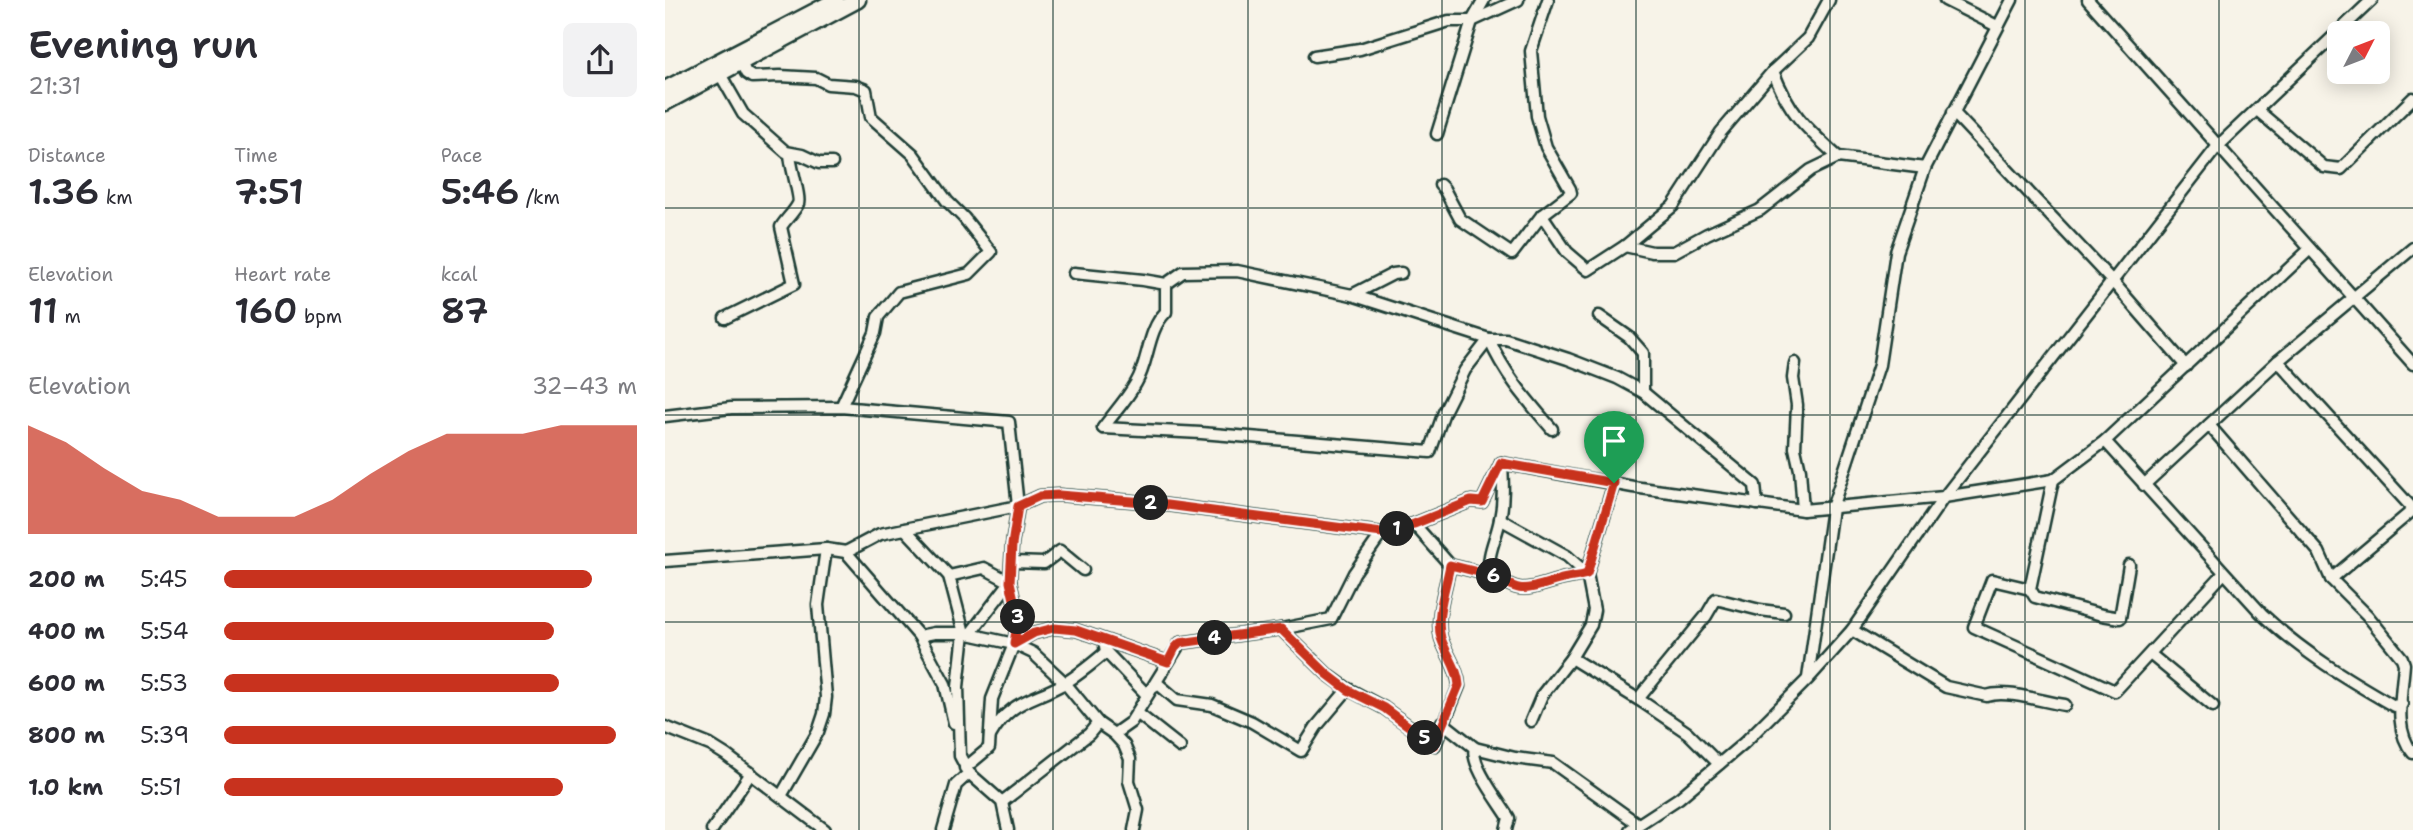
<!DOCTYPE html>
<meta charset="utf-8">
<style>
body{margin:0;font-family:"Shantell Sans",sans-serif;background:#f2f2f3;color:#2b2b33;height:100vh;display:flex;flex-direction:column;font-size:26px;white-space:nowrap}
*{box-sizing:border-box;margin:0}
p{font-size:23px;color:#7c7c81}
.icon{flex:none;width:38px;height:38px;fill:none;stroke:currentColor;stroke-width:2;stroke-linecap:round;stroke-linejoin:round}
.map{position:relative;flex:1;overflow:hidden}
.panel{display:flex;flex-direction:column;background:#fff;width:665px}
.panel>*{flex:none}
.needle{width:46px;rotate:48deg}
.buttons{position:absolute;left:1662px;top:21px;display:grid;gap:14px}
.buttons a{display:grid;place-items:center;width:63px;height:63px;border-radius:10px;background:#fff;box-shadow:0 4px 18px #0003;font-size:35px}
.pin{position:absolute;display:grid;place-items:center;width:60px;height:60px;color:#fff;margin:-72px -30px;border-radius:50% 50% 50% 0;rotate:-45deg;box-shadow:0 0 7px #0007}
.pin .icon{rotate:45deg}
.km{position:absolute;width:35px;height:35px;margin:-18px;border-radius:50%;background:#222;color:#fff;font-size:19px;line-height:35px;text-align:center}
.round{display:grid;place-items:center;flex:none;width:74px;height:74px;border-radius:10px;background:#f2f2f3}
.overview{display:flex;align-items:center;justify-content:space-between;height:119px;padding:0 28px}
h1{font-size:38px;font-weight:600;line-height:52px}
.stats{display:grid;grid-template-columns:repeat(3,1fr);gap:10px;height:119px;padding:7px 28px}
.stats div{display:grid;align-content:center}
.stats b{font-size:35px;font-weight:600}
.stats small{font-size:19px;font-weight:400}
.stats p{font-size:19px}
.chart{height:196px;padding:14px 28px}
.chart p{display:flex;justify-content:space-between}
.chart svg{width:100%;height:126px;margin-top:7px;fill:#c8321e;opacity:.7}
ul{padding:0 28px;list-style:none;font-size:23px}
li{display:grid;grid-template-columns:112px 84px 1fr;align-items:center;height:52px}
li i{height:18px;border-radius:9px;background:#c8321e}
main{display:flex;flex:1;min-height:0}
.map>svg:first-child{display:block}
</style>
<main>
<section class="panel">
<div class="overview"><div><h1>Evening run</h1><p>21:31</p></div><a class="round"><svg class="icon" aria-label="share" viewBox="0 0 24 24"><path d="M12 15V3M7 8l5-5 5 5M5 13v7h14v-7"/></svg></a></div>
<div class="stats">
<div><p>Distance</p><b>1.36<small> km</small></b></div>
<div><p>Time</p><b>7:51</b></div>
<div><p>Pace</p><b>5:46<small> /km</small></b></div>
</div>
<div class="stats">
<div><p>Elevation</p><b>11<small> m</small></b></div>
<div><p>Heart rate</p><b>160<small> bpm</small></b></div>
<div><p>kcal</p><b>87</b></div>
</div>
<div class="chart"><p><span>Elevation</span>32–43 m</p>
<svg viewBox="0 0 160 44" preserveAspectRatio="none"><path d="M0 44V6L10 12L20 21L30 29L40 32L50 38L60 38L70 38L80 32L90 23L100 15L110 9L120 9L130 9L140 6L150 6L160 6V44z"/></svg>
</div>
<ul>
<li><b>200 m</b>5:45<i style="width:89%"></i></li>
<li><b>400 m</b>5:54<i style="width:80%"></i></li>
<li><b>600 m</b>5:53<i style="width:81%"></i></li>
<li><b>800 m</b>5:39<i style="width:95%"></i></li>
<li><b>1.0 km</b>5:51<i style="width:82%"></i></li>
</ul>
</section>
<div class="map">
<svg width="1748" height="830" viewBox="0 0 1748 830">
<rect width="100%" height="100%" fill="#f7f3e8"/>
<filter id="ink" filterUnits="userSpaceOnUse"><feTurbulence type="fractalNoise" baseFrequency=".0143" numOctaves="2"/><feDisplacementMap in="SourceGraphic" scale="14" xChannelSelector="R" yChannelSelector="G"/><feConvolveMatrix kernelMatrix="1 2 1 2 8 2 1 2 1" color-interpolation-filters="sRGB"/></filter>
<g filter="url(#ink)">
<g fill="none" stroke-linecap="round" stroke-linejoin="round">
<defs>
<g id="street">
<polyline points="1280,0 1332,26"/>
<polyline points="1423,0 1748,364"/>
<polyline points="649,56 695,49 784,21 807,21 853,0"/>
<polyline points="76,62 81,73 87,77 115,76 151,78 163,84 191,86 201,90 206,117 248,154 282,201 299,218 326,252 304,274 234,292 213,317 210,333 176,407"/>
<path d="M1108 71C1124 113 1140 127 1173 157"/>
<polyline points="55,74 78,114 121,152 137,155 154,163 167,163"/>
<polyline points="1592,110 1659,167 1676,169 1748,98"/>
<polyline points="1288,112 1448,282 1521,366"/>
<polyline points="772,134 807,21 819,0"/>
<polyline points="775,185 779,189 795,219 847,254 877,215 906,193 905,189 881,147 872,116 866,51 883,0"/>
<polyline points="877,215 902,252 923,270 960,246 1008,206 1056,132 1108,71 1143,38 1164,0"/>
<polyline points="960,246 987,252 1009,252 1042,234 1095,210 1146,170 1173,157 1260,168"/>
<path d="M409 273 478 280 501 284V312C482 330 484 362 471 383 462 399 449 413 438 428"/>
<polyline points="501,284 518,272 572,271 687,295 824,339 841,339 903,359 952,378 978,392 1090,485 1092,504"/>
<polyline points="687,295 728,274 736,273"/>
<polyline points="934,316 964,337 978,353 978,392"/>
<path d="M60 318 129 284 116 227C121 219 129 212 133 204 136 198 125 165 125 154"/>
<path d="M824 339C839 374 863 401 887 429"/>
<polyline points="1613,361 1748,509"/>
<polyline points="1130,363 1128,378 1132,405 1130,448 1135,470 1138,510"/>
<polyline points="0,416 66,408 176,407 344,422 353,506 347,545 345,582 353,617 349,644 327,699 324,748 300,768"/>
<path d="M1544 425 1654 552 1666 579 1702 615 1737 658 1739 664C1737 693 1728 730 1748 753"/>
<polyline points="438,428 536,433 765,452 779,412 800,370 824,339"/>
<path d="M1440 441 1598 615C1637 652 1682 679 1729 706L1737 704"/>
<polyline points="836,463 968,487 1138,510 1279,497 1388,480 1440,441 1645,249"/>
<polyline points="1388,480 1365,589 1370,597 1437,615 1455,618 1464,565"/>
<polyline points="1479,485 1613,361 1748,248"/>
<polyline points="835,519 902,556 922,574"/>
<path d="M749 524 785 565 821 574 825 573C857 595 858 590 894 580 903 577 913 577 922 574"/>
<polyline points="240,529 284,576 299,633 293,687 295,756 304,773 337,802 343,830"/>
<polyline points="181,552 254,636 280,684 289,723"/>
<polyline points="0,561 161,549 181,552 215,534 353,506 375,496 394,495 479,502 717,533 749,524 806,501 817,502 836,463"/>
<polyline points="347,562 379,563 395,551 418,570"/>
<path d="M825 573C821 555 832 537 835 519 839 500 838 482 837 464"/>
<polyline points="284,576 319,568 345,582"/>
<polyline points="1666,579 1748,510"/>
<polyline points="1365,589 1327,580 1309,627 1450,691 1559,573"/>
<path d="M616 629 662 674 683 689 719 708 770 745 794 686C793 668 781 654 776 638 770 616 781 587 785 565"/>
<path d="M1187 630 1281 687 1322 696C1341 689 1379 702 1400 705"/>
<polyline points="305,634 345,582"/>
<polyline points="254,636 269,633 299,633 349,644 368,653 400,683 433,723 449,734 459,745 465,759 464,781 473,810 469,830"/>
<polyline points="349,644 369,633 389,628 411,630 503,662"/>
<polyline points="440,646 441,652 482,695"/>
<polyline points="1485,654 1548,706"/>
<polyline points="906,658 979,703 1023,733 1054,764"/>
<polyline points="1143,678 1167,508 1214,365 1231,252 1260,168 1347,0"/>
<polyline points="492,683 512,700 547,705 587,722 636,751 651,727 683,689"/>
<polyline points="973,699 1041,616 1051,599 1095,610 1119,613"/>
<polyline points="472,713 515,747"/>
<polyline points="866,721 877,695 906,658 926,625 929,610 922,574 949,483"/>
<polyline points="777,722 810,748 850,758 888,763 973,824"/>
<polyline points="0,727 45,745 61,755 160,830"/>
<polyline points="449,734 466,722 515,643 616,629 666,619 689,573 717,533"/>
<path d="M325 736C346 699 366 702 400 683 415 674 428 663 441 652"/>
<path d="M810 748C804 763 835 803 844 818L841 830"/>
<polyline points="116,796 153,732 159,714 161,697 153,605 161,549"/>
<polyline points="337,802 424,734 433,723"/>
<polyline points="47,830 86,773"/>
<polyline points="278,830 291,785 304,773"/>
<polyline points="965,830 1014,798 1079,743 1143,679 1187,630 1279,497 1552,147 1707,0"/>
</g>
<g id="primary">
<polyline points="0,89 171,0"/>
<polyline points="0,103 193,0"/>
</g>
</defs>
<use href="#street" stroke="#1f3d34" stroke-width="15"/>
<use href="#primary" stroke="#1f3d34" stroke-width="19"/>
<use href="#street" stroke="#f7f3e8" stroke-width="10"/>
<use href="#primary" stroke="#f7f3e8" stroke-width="14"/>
</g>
</g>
<g fill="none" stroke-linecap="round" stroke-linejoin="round" filter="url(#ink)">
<defs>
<path id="route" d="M836 463 949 483 922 574C913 577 903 577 894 580 858 590 857 595 825 573L821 574 785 565C781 587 770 616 776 638 781 654 793 668 794 685L769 745 719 708 683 690 662 674 616 629 515 643 510 648 503 662 411 630 389 628 369 633 349 644 353 617 345 582 347 545 353 506 375 496 394 495 479 502 717 533 749 524 806 501 817 502Z"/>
</defs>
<use href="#route" stroke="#fff" stroke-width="14"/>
<use href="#route" stroke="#c8321e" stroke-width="9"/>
</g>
<path fill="none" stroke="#1f3d34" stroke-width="2" stroke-opacity="0.55" d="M194 0V830M388 0V830M583 0V830M777 0V830M971 0V830M1165 0V830M1360 0V830M1554 0V830M0 208H1748M0 415H1748M0 622H1748"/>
</svg>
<div class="buttons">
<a><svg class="needle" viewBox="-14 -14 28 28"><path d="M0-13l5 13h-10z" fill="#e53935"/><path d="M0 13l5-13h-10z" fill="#7c7c81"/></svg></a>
</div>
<div class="pin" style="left:949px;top:483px;background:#1e9e55"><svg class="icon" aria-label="arrive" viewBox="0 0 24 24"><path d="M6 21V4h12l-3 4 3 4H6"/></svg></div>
<b class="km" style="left:732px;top:529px">1</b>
<b class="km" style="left:486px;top:503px">2</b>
<b class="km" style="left:353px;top:617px">3</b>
<b class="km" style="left:550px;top:638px">4</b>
<b class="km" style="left:760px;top:738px">5</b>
<b class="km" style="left:829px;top:576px">6</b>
</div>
</main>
